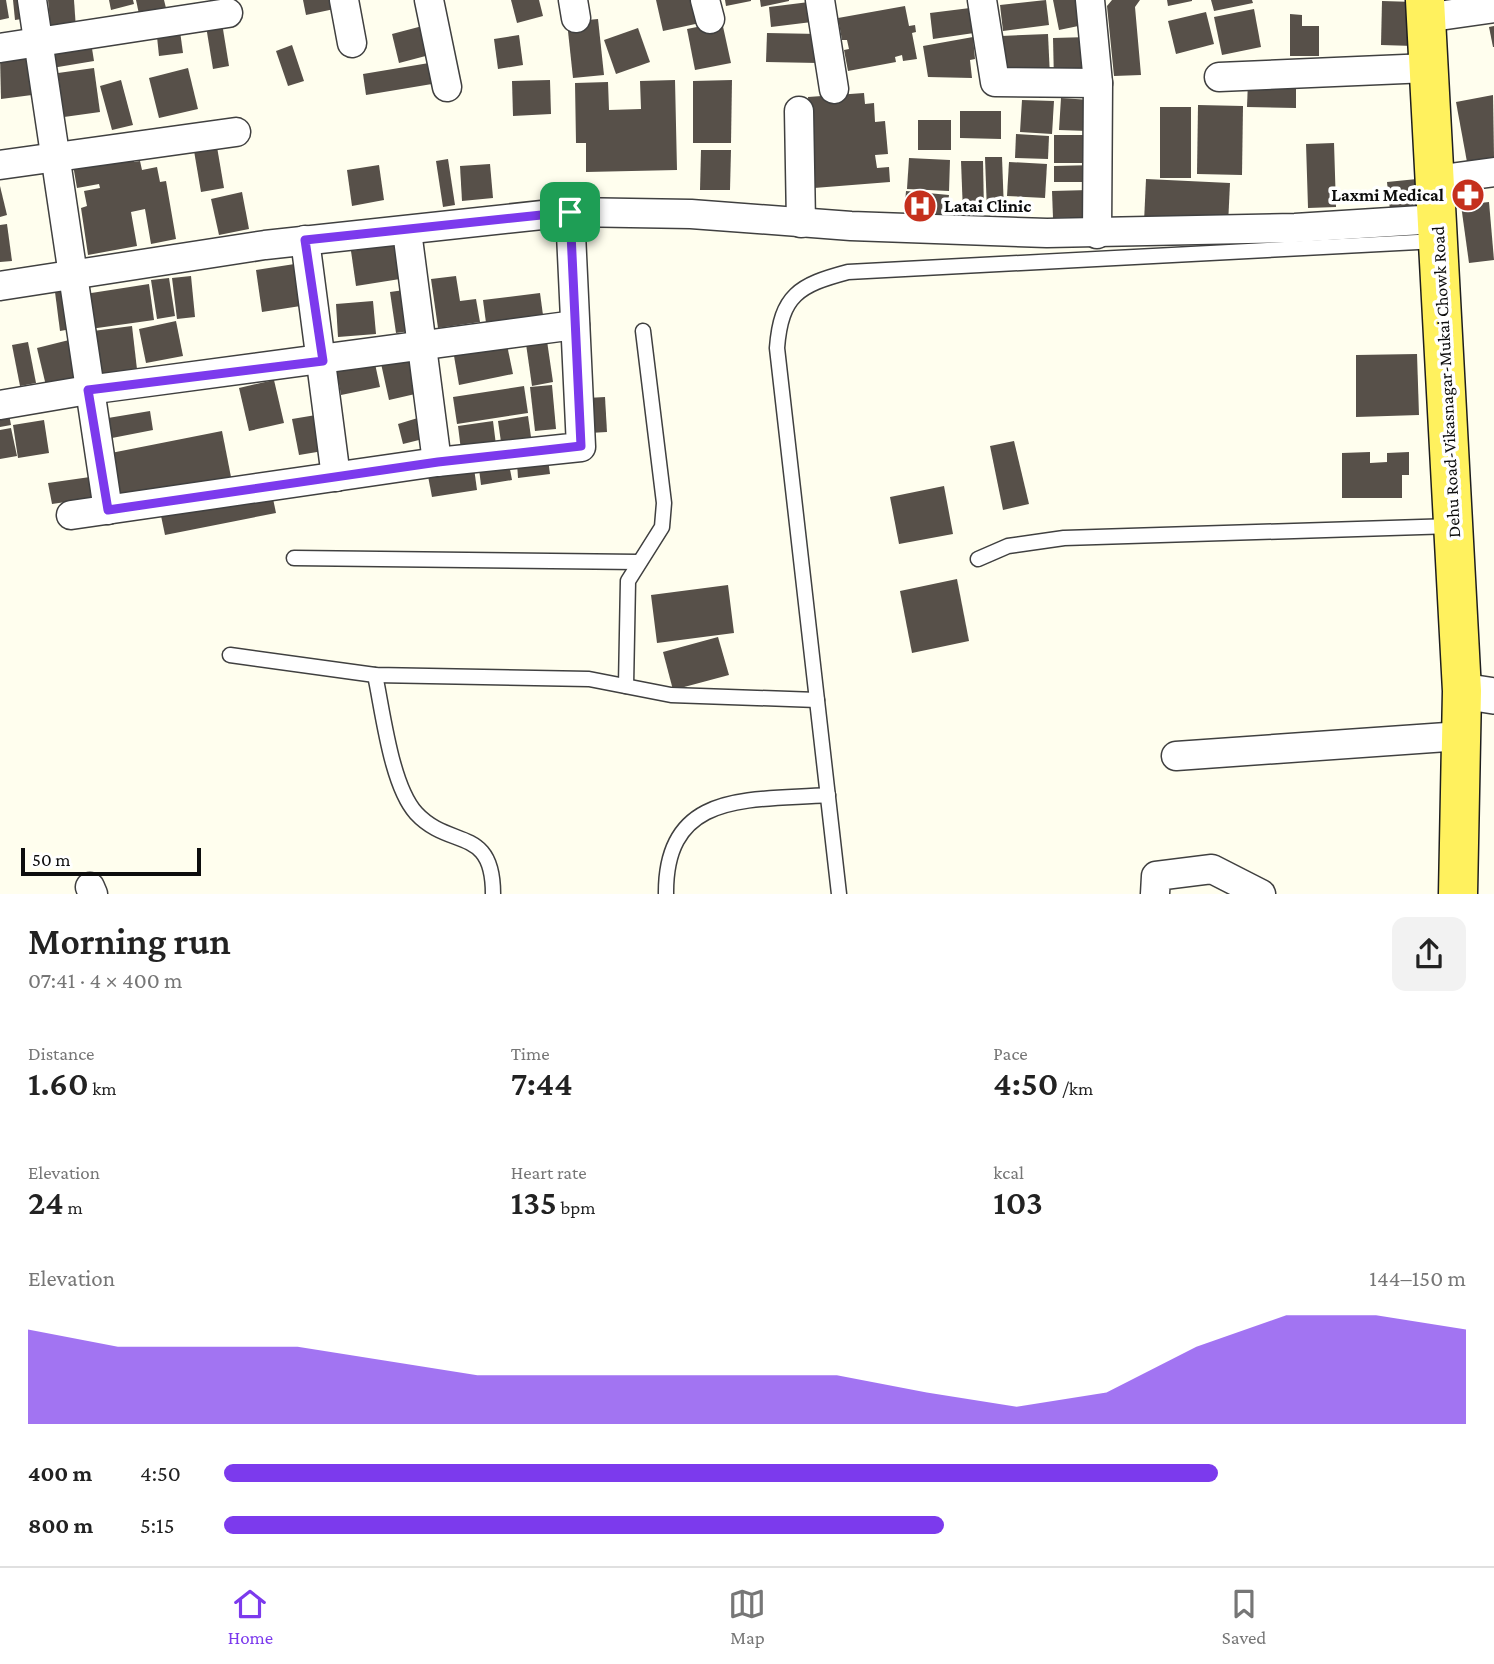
<!DOCTYPE html>
<meta charset="utf-8">
<style>
body{margin:0;font-family:"Crimson Pro",serif;background:#f2f2f2;color:#222;height:100vh;display:flex;flex-direction:column;font-size:26px;white-space:nowrap}
*{box-sizing:border-box;margin:0}
p{font-size:23px;color:#767676}
.icon{flex:none;width:38px;height:38px;fill:none;stroke:currentColor;stroke-width:2;stroke-linecap:round;stroke-linejoin:round}
.map{position:relative;height:894px;overflow:hidden}
.side{display:flex;flex-direction:column;background:#fff;flex:1}
.side>*{flex:none}
.scale{position:absolute;left:21px;bottom:18px;width:180px;box-sizing:border-box;padding-left:7px;border:4px solid #0d0d0d;border-top:0;font-size:19px;line-height:24px;white-space:nowrap;color:#0d0d0d;-webkit-text-stroke:5px #fff;paint-order:stroke}
.pin{position:absolute;display:grid;place-items:center;width:60px;height:60px;color:#fff;margin:-30px;border-radius:14px;box-shadow:0 4px 10px #0006}
.round{display:grid;place-items:center;flex:none;width:74px;height:74px;border-radius:14px;background:#f2f2f2}
.overview{display:flex;align-items:center;justify-content:space-between;height:119px;padding:0 28px}
h1{font-size:38px;font-weight:600;line-height:52px}
.figures{display:grid;grid-template-columns:repeat(3,1fr);gap:10px;height:119px;padding:7px 28px}
.figures div{display:grid;align-content:center}
.figures b{font-size:35px;font-weight:600}
.figures small{font-size:19px;font-weight:400}
.figures p{font-size:19px}
.chart{height:196px;padding:14px 28px}
.chart p{display:flex;justify-content:space-between}
.chart svg{width:100%;height:126px;margin-top:7px;fill:#7c3aed;opacity:.7}
ul{padding:0 28px;list-style:none;font-size:23px}
li{display:grid;grid-template-columns:112px 84px 1fr;align-items:center;height:52px}
li i{height:18px;border-radius:9px;background:#7c3aed}
.tabs{display:flex;justify-content:space-around;align-items:center;height:98px;border-top:2px solid #e0e0e0;background:#fff;font-size:19px;color:#767676}
.tabs a{display:grid;justify-items:center;gap:4px}
.tabs .current{color:#7c3aed}
.map>svg:first-child{display:block}
</style>
<div class="map">
<svg width="1494" height="894" viewBox="0 0 1494 894">
<rect width="100%" height="100%" fill="#fffeee"/>
<g fill="#575049">
<polygon points="0,0 6,0 9,18 0,20"/>
<polygon points="13,0 26,0 29,18 15,20"/>
<polygon points="48,0 74,0 76,29 51,32"/>
<polygon points="109,0 133,0 134,4 111,10"/>
<polygon points="136,0 164,0 166,8 139,14"/>
<polygon points="303,0 337,0 339,8 306,15"/>
<polygon points="511,0 539,0 543,16 517,23"/>
<polygon points="656,0 694,0 700,23 663,31"/>
<polygon points="725,0 751,0 751,1 726,6"/>
<polygon points="760,0 789,0 789,1 761,7"/>
<polygon points="1046,0 1049,25 1003,31 1000,5"/>
<polygon points="1053,0 1085,0 1088,24 1059,30"/>
<polygon points="1112,0 1140,0 1135,7 1141,75 1114,76 1107,6"/>
<polygon points="1167,0 1192,0 1192,1 1168,6"/>
<polygon points="1211,0 1252,0 1253,3 1214,11"/>
<polygon points="817,1 820,21 771,27 769,7"/>
<polygon points="1382,1 1415,2 1414,46 1381,45"/>
<polygon points="905,6 909,26 915,25 916,32 912,33 917,59 903,61 902,55 895,57 896,62 848,71 844,50 849,49 847,40 842,40 838,18"/>
<polygon points="970,8 974,33 933,39 930,13"/>
<polygon points="1254,9 1261,47 1222,55 1214,17"/>
<polygon points="1206,12 1214,44 1176,54 1168,21"/>
<polygon points="1290,14 1302,15 1302,26 1319,26 1319,56 1290,56"/>
<polygon points="221,17 229,66 213,69 205,20"/>
<polygon points="598,19 604,75 573,78 567,22"/>
<polygon points="722,22 731,63 695,70 687,29"/>
<polygon points="179,24 183,53 159,56 156,27"/>
<polygon points="430,24 437,53 399,63 392,34"/>
<polygon points="1494,26 1494,47 1493,47 1489,27"/>
<polygon points="638,28 650,62 616,74 604,40"/>
<polygon points="767,33 819,34 818,63 766,62"/>
<polygon points="1048,34 1050,77 1003,79 1001,36"/>
<polygon points="519,35 523,65 498,69 494,39"/>
<polygon points="90,36 94,61 52,68 48,43"/>
<polygon points="973,37 975,59 970,60 972,78 928,77 923,46"/>
<polygon points="1089,37 1092,79 1054,81 1053,38"/>
<polygon points="292,45 304,81 288,86 276,51"/>
<polygon points="27,53 32,95 1,99 0,56"/>
<polygon points="429,63 432,84 366,95 363,74"/>
<polygon points="94,68 100,112 64,117 58,73"/>
<polygon points="188,68 198,109 159,118 149,78"/>
<polygon points="121,80 133,125 112,130 100,86"/>
<polygon points="550,80 551,114 513,116 512,81"/>
<polygon points="675,80 677,170 586,172 586,143 576,143 575,83 608,82 609,110 641,109 640,81"/>
<polygon points="732,80 731,143 693,143 693,81"/>
<polygon points="1248,81 1296,82 1296,108 1247,107"/>
<polygon points="864,93 865,104 874,103 875,122 885,121 888,154 875,155 877,168 889,167 890,182 814,188 808,97"/>
<polygon points="1493,95 1494,157 1467,162 1456,102"/>
<polygon points="1061,98 1090,100 1088,131 1059,130"/>
<polygon points="1022,100 1054,101 1052,134 1020,132"/>
<polygon points="1198,105 1243,106 1242,175 1197,174"/>
<rect x="1160" y="107" width="31" height="71"/>
<polygon points="960,111 1001,111 1001,139 960,138"/>
<rect x="918" y="120" width="33" height="30"/>
<polygon points="1016,134 1049,136 1048,159 1015,158"/>
<rect x="1054" y="135" width="32" height="28"/>
<polygon points="216,141 224,188 201,192 193,145"/>
<polygon points="1334,143 1336,207 1308,208 1306,144"/>
<polygon points="701,150 731,150 730,190 700,190"/>
<polygon points="133,155 134,162 140,161 142,170 157,167 160,182 166,181 176,239 151,244 145,209 131,212 137,246 88,255 81,208 87,206 84,191 100,188 99,184 77,188 73,165"/>
<polygon points="985,157 1002,157 1004,211 987,212"/>
<polygon points="909,158 950,160 949,191 907,189"/>
<polygon points="448,159 455,205 443,207 436,161"/>
<polygon points="961,161 983,161 984,212 963,213"/>
<polygon points="1009,162 1047,164 1045,198 1007,196"/>
<polygon points="490,164 493,198 462,201 460,166"/>
<polygon points="379,165 384,200 352,206 347,170"/>
<polygon points="1096,165 1096,182 1054,182 1054,166"/>
<polygon points="1146,179 1230,183 1228,225 1144,222"/>
<polygon points="1417,179 1420,207 1390,210 1387,182"/>
<polygon points="0,186 7,215 0,217"/>
<polygon points="1089,190 1089,217 1053,218 1052,191"/>
<polygon points="906,191 949,195 946,219 904,216"/>
<polygon points="242,192 249,229 219,235 211,199"/>
<polygon points="1489,202 1494,260 1469,263 1461,205"/>
<polygon points="7,224 12,261 0,262 0,225"/>
<polygon points="394,244 400,279 356,286 351,251"/>
<polygon points="301,263 307,305 262,312 256,270"/>
<polygon points="191,276 195,317 177,319 172,278"/>
<polygon points="456,276 460,301 476,299 480,322 438,328 431,279"/>
<polygon points="169,278 175,316 157,319 151,280"/>
<polygon points="149,284 154,320 90,329 85,294"/>
<polygon points="72,289 77,328 60,331 55,292"/>
<polygon points="411,289 417,330 396,333 390,292"/>
<polygon points="540,293 543,315 486,323 483,300"/>
<polygon points="373,301 376,334 338,337 336,304"/>
<polygon points="176,321 183,356 146,363 139,329"/>
<polygon points="132,326 138,378 100,383 93,331"/>
<polygon points="546,334 553,382 532,386 525,337"/>
<polygon points="69,340 79,382 47,390 37,348"/>
<polygon points="28,342 36,383 20,386 12,345"/>
<polygon points="507,345 513,374 459,385 454,356"/>
<polygon points="415,351 424,392 389,400 380,359"/>
<polygon points="1417,354 1419,415 1356,417 1356,355"/>
<polygon points="374,359 380,387 341,395 336,367"/>
<polygon points="274,380 284,423 249,431 239,388"/>
<polygon points="552,385 556,429 535,431 530,387"/>
<polygon points="524,386 528,413 457,424 453,397"/>
<polygon points="605,397 607,432 589,433 587,398"/>
<polygon points="8,409 11,425 0,427 0,411"/>
<polygon points="150,411 153,430 112,438 108,418"/>
<polygon points="322,414 329,450 299,455 292,419"/>
<polygon points="528,416 531,437 501,442 498,421"/>
<polygon points="421,417 427,438 403,444 398,424"/>
<polygon points="44,420 49,453 18,458 13,425"/>
<polygon points="493,421 496,445 461,450 458,426"/>
<polygon points="11,428 17,456 0,459 0,430"/>
<polygon points="222,431 231,477 119,499 111,453"/>
<polygon points="1014,441 1029,504 1003,510 990,446"/>
<polygon points="1370,452 1370,463 1387,462 1387,453 1409,452 1409,475 1402,475 1402,498 1342,498 1342,453"/>
<polygon points="548,459 550,474 518,478 517,463"/>
<polygon points="509,464 512,480 481,485 479,469"/>
<polygon points="474,468 477,490 432,497 428,476"/>
<polygon points="90,477 93,498 52,504 48,483"/>
<polygon points="944,486 953,534 899,544 890,497"/>
<polygon points="271,489 276,513 165,535 160,511"/>
<polygon points="957,579 969,641 912,653 900,591"/>
<polygon points="728,585 734,633 657,643 651,595"/>
<polygon points="718,637 729,675 673,690 663,652"/>
</g>
<g fill="none" stroke-linecap="round" stroke-linejoin="round">
<defs>
<g id="service">
<polyline points="294,558 638,562"/>
<polyline points="978,559 1008,546 1064,538 1453,526"/>
<polyline points="230,655 375,675 589,679 671,695 817,700"/>
<path d="M375 675C383 712 391 785 416 813 450 850 493 825 493 894"/>
<polyline points="626,686 628,581 662,527 664,503 643,331"/>
<path d="M666 894C665 789 751 801 828 795"/>
<path d="M839 894 777 348C781 295 799 285 848 272L1437 241"/>
</g>
<g id="minor">
<polyline points="32,0 108,510"/>
<polyline points="344,0 352,43"/>
<polyline points="429,0 447,87"/>
<polyline points="573,0 576,18"/>
<polyline points="705,0 710,19"/>
<polyline points="820,0 834,89"/>
<polyline points="982,0 995,82 1098,83"/>
<polyline points="1090,0 1098,83 1097,234"/>
<polyline points="1425,18 1494,8"/>
<polyline points="0,48 228,13"/>
<polyline points="1219,77 1428,68"/>
<polyline points="799,111 801,223"/>
<polyline points="0,165 236,132"/>
<polyline points="1435,180 1494,172"/>
<polyline points="407,231 437,462"/>
<polyline points="305,240 336,477"/>
<polyline points="0,286 265,245 570,212 691,214 851,226 1047,233 1295,228 1437,219"/>
<polyline points="0,405 88,390 575,325"/>
<polyline points="71,515 437,462 581,447 570,212"/>
<polyline points="1176,756 1461,736"/>
<polyline points="90,887 93,894"/>
<polyline points="1155,894 1156,876 1212,869 1261,894"/>
</g>
<polyline id="tertiary" points="1462,691 1494,696"/>
<polyline id="primary" points="1425,0 1462,691 1458,894"/>
</defs>
<use href="#service" stroke="#404040" stroke-width="17"/>
<use href="#minor" stroke="#404040" stroke-width="31"/>
<use href="#tertiary" stroke="#404040" stroke-width="38"/>
<use href="#primary" stroke="#1e1e1e" stroke-width="41"/>
<use href="#service" stroke="#fff" stroke-width="14"/>
<use href="#minor" stroke="#fff" stroke-width="28"/>
<use href="#tertiary" stroke="#fff" stroke-width="35"/>
<use href="#primary" stroke="#fff15e" stroke-width="38"/>
</g>
<g fill="none" stroke-linecap="round" stroke-linejoin="round">
<defs>
<polygon id="route" points="570,212 581,446 438,462 108,510 88,390 323,361 305,240"/>
</defs>
<use href="#route" stroke="#fff" stroke-width="14"/>
<use href="#route" stroke="#7c3aed" stroke-width="9"/>
</g>
<defs>
<symbol id="pharmacy-disc" viewBox="-11 -11 22 22"><circle r="9.5" fill="#c5301d" stroke="#fff"/><path d="M-2-6h4v4h4v4h-4v4h-4v-4h-4v-4h4Z" fill="#fff"/></symbol>
<symbol id="hospital-disc" viewBox="-11 -11 22 22"><circle r="9.5" fill="#c5301d" stroke="#fff"/><path d="M-5-5h3v3.5h4V-5h3V5h-3V1.5h-4V5h-3Z" fill="#fff"/></symbol>
</defs>
<g fill-rule="evenodd">
<use href="#pharmacy-disc" x="1449" y="176" width="38" height="38"/>
<use href="#hospital-disc" x="901" y="187" width="38" height="38"/>
</g>
<g text-anchor="middle" dominant-baseline="central" stroke-width="7" stroke-linejoin="round" paint-order="stroke">
<g font-size="18" font-weight="bold" fill="#0d0d0d" stroke="#fff" text-anchor="end">
<text x="1444" y="195">Laxmi Medical</text>
<text x="944" y="206" text-anchor="start">Latai Clinic</text>
</g>
<g font-size="18" fill="#0d0d0d" stroke="#fff">
<text transform="translate(1446 382) rotate(-93)">Dehu Road-Vikasnagar-Mukai Chowk Road</text>
</g>
</g>
</svg>
<div class="scale">50 m</div>
<div class="pin" style="left:570px;top:212px;background:#1e9e55"><svg class="icon" aria-label="arrive" viewBox="0 0 24 24"><path d="M6 21V4h12l-3 4 3 4H6"/></svg></div>
</div>
<section class="side">
<div class="overview"><div><h1>Morning run</h1><p>07:41 · 4 × 400 m</p></div><a class="round"><svg class="icon" aria-label="share" viewBox="0 0 24 24"><path d="M12 15V3M7 8l5-5 5 5M5 13v7h14v-7"/></svg></a></div>
<div class="figures">
<div><p>Distance</p><b>1.60<small> km</small></b></div>
<div><p>Time</p><b>7:44</b></div>
<div><p>Pace</p><b>4:50<small> /km</small></b></div>
</div>
<div class="figures">
<div><p>Elevation</p><b>24<small> m</small></b></div>
<div><p>Heart rate</p><b>135<small> bpm</small></b></div>
<div><p>kcal</p><b>103</b></div>
</div>
<div class="chart"><p><span>Elevation</span>144–150 m</p>
<svg viewBox="0 0 160 44" preserveAspectRatio="none"><path d="M0 44V11L10 17L20 17L30 17L40 22L50 27L60 27L70 27L80 27L90 27L100 33L110 38L120 33L130 17L140 6L150 6L160 11V44z"/></svg>
</div>
<ul>
<li><b>400 m</b>4:50<i style="width:80%"></i></li>
<li><b>800 m</b>5:15<i style="width:58%"></i></li>
</ul>
</section>
<nav class="tabs">
<a class="current"><svg class="icon" aria-label="home" viewBox="0 0 24 24"><path d="M3 11l9-7 9 7M6 9v11h12V9"/></svg>Home</a>
<a><svg class="icon" aria-label="map" viewBox="0 0 24 24"><path d="M3 6l6-2 6 2 6-2v14l-6 2-6-2-6 2zM9 4v14M15 6v14"/></svg>Map</a>
<a><svg class="icon" aria-label="saved" viewBox="0 0 24 24"><path d="M7 4h10v16l-5-4-5 4z"/></svg>Saved</a>
</nav>
